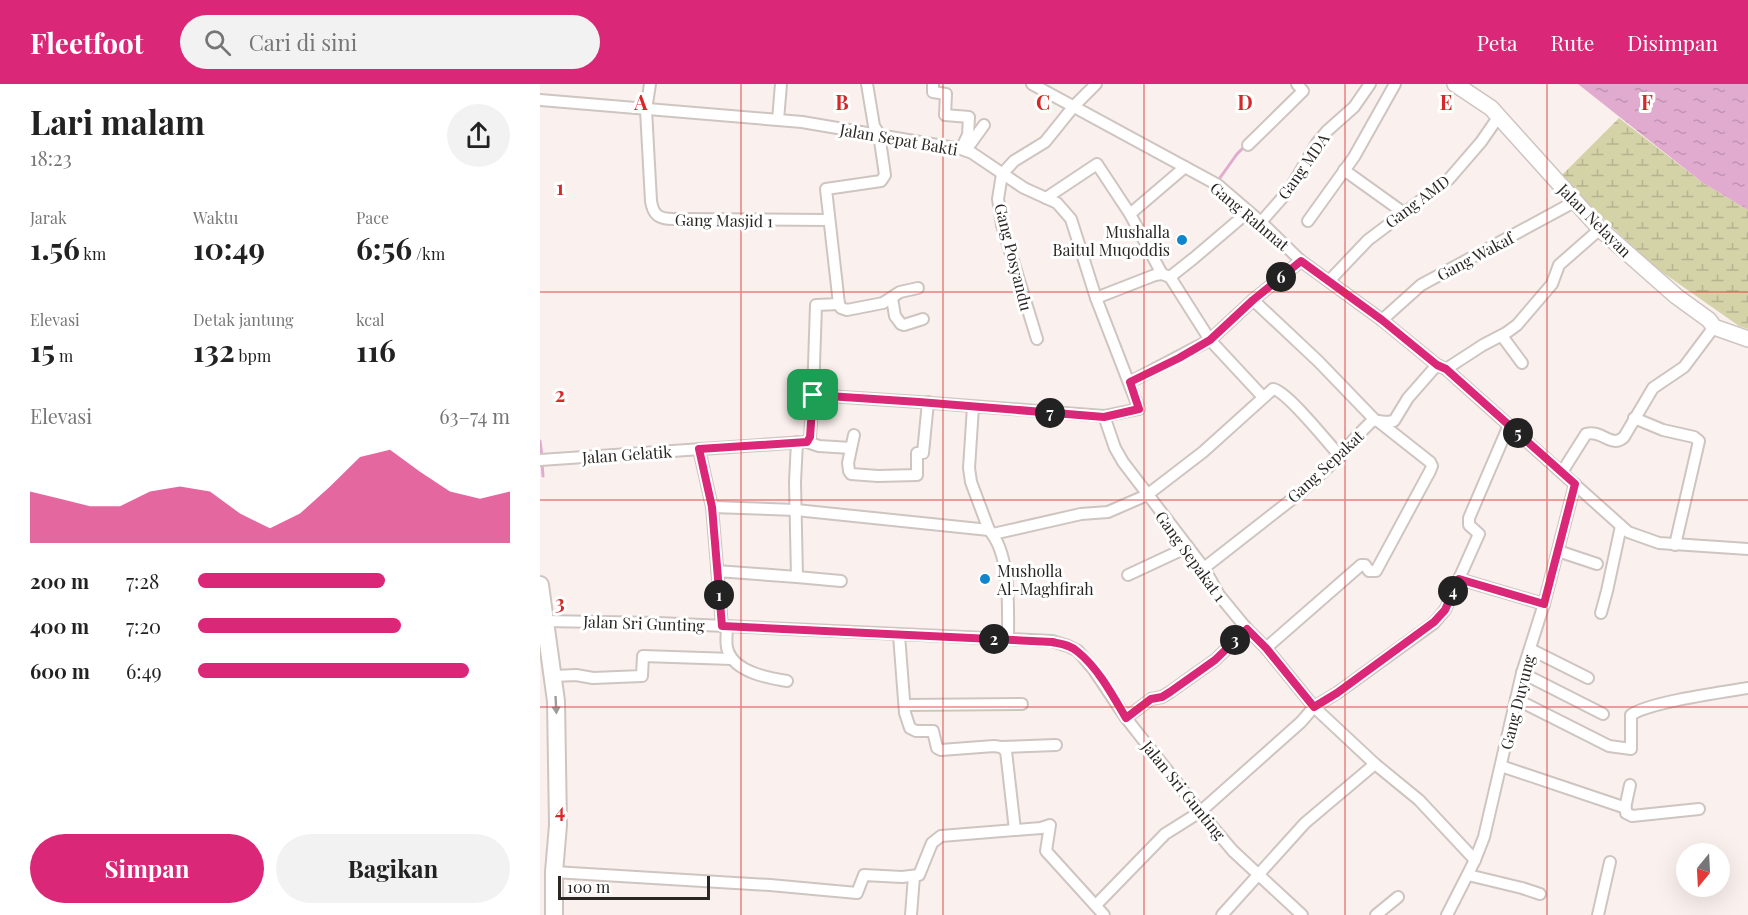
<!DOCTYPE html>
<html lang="id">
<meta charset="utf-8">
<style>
body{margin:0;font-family:"Playfair Display",serif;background:#f2f2f2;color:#222;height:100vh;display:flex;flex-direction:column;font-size:22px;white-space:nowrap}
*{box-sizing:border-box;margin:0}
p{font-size:20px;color:#767676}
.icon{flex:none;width:33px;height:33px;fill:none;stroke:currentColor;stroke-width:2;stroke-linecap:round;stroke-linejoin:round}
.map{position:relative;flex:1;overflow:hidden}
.side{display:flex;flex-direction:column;background:#fff;width:540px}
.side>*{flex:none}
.needle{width:39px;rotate:198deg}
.fabs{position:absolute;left:1136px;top:759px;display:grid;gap:12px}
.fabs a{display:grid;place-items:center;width:54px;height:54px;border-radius:50%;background:#fff;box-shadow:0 6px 24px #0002;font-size:30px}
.scale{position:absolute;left:18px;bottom:15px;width:152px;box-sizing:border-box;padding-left:6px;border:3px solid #292624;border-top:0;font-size:16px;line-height:21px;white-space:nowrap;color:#292624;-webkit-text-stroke:4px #fff;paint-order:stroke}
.pin{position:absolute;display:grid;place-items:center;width:51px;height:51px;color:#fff;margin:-26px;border-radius:12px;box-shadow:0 3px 9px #0006}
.km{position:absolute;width:30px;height:30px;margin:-15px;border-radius:50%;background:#222;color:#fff;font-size:16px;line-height:30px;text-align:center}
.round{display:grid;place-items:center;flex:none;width:63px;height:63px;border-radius:32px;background:#f2f2f2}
.headline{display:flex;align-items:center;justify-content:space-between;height:102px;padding:0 30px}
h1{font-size:33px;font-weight:700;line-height:45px}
.stats{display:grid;grid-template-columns:repeat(3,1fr);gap:9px;height:102px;padding:6px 30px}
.stats div{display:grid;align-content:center}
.stats b{font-size:30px;font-weight:700}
.stats small{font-size:16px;font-weight:400}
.stats p{font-size:16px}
.chart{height:168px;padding:12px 30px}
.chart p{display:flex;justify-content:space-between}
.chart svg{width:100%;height:108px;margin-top:6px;fill:#db2777;opacity:.7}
.button{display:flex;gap:12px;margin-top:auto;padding:12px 30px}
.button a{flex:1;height:69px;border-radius:36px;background:#db2777;color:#fff;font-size:24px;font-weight:700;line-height:69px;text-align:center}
.button a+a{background:#f2f2f2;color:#222}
ul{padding:0 30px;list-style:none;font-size:20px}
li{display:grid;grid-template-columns:96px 72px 1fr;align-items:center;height:45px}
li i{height:15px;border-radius:8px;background:#db2777}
header{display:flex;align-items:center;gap:36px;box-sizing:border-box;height:84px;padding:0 30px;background:#db2777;color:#fff}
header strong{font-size:28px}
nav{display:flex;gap:33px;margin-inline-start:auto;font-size:21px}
.search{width:420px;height:54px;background:#f2f2f2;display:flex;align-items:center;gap:15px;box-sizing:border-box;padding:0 21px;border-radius:33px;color:#767676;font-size:22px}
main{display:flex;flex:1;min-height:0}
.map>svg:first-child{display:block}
</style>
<header>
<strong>Fleetfoot</strong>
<div class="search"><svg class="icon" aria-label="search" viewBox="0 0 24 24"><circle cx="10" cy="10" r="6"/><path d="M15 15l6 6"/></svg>Cari di sini</div>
<nav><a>Peta</a><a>Rute</a><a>Disimpan</a></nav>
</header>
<main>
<section class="side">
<div class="headline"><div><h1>Lari malam</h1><p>18:23</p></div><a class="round"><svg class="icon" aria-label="share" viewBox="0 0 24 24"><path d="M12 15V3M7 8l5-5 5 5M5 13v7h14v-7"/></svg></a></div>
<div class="stats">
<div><p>Jarak</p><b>1.56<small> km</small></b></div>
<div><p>Waktu</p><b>10:49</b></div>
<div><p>Pace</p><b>6:56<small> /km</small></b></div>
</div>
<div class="stats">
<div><p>Elevasi</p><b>15<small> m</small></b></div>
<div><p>Detak jantung</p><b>132<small> bpm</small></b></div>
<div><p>kcal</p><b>116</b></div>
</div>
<div class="chart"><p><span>Elevasi</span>63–74 m</p>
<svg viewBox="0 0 160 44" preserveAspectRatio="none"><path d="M0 44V23L10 26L20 29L30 29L40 23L50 21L60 23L70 32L80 38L90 32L100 21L110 9L120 6L130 15L140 23L150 26L160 23V44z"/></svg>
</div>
<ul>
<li><b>200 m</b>7:28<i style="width:60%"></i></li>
<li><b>400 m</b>7:20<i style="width:65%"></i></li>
<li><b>600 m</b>6:49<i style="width:87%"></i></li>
</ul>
<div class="button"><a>Simpan</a><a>Bagikan</a></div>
</section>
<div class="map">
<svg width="1208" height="831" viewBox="0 0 1208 831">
<defs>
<pattern id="wetland-marsh" width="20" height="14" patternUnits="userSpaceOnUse" patternTransform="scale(1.5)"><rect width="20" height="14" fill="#d4d2a7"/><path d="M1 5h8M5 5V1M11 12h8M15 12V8" fill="none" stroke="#b6b490"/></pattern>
<pattern id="water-ripples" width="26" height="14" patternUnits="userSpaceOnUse" patternTransform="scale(1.5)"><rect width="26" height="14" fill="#e1abcf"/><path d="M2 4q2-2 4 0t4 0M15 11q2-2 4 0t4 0" fill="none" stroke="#c193b2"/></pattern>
</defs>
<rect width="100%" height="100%" fill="#faf0ed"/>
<polygon fill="url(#wetland-marsh)" points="1079,34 1163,99 1208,126 1208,245 1199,242 1112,181 1020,93"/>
<polygon fill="url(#water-ripples)" points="1038,0 1208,0 1208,126 1163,99"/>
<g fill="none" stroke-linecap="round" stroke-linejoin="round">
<g stroke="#e1abcf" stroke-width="3">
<polyline points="677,98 697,70 706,61"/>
<polyline points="0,357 2,373"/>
<polyline points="2,379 3,392"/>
</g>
<defs>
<g id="street">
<path d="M110 0 106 26 111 117C113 131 119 135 133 135L288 136"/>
<polyline points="393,0 393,8 406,10 405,31 429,33 428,51 421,65"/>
<polyline points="492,0 678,101 721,138 761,177 842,236 897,281 906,285 1088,448 1119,459 1208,465"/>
<polyline points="0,16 262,38 421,65 432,69 484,104 517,119 531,135 556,214 599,325 564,332 379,318 273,311 270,353 269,356 264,358 0,376"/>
<polyline points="238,36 241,0"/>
<polyline points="708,61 763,7 757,0"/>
<polyline points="426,66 444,41"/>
<polyline points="804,86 864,129"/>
<polyline points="506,114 557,80 590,130"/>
<polyline points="768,137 814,73 855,0"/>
<polyline points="721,138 750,105 777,59 787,47 814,23 830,0"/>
<polyline points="622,190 590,130 645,83"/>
<polyline points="630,193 670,256 723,313"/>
<polyline points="789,197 828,156 909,95 941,58 959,32"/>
<polyline points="352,214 355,232 361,240 364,241 383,235"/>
<polyline points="556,214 615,191 622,190 630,193 654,174 708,128"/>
<polyline points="713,216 778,277 834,335"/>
<polyline points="299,220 301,224 307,226 343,219 360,208 378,204"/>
<polyline points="842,236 881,201 1034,118"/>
<polyline points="962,252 982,279"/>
<polyline points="497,255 462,141 458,115 462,90 474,77 505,58 534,22 556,0"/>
<polyline points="906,285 943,261 966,249 977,241 1012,200 1019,181 1060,145"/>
<polyline points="590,298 670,256 713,216 761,177"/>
<polyline points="273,311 276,221 299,220 286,105 341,97 345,91 339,50 334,42 327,0"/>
<path d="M433 323 429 384 431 398 449 446C471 470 468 525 468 555"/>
<polyline points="564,332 575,364 583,378 664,484 679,511 707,545 726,564 774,623 835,680 879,716 935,776"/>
<polyline points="1094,334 1123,346 1154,353 1159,357 1135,461"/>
<polyline points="837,337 847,338 854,337 868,314 897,281"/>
<polyline points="314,351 308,379 309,387 311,390 338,392 377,391 377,369 383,369 388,318"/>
<polyline points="267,358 279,362 311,364"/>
<polyline points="159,365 172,423 182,542"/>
<path d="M1022 388 1046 350C1062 345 1071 365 1084 353L1113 304 1144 283 1174 243"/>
<polyline points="172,423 256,426 449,446"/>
<path d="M453 450 541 430 568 428 607 411 663 368 733 305C747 307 788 359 800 372"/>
<polyline points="1018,467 1057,480"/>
<polyline points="664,484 760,409 800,372 816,353 834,335"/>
<polyline points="177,487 257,493 255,398 257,358"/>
<polyline points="588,491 648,463"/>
<polyline points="257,493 301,497"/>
<polyline points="919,495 1004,520"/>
<polyline points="1061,529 1067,507 1081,442"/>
<polyline points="4,537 118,539 468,555 512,557 528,562 538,567 554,586 586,634 660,728 693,767 762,831"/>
<path d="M187 542C187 550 185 560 188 567 195 588 228 594 247 597"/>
<polyline points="359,551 365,629 370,644 376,647 393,647 397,664 401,666 454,662 461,663 466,667 475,746"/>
<polyline points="726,564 821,481 825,481 829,487 836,487 890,387 892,382 890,378 838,337"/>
<polyline points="990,565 1048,594"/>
<polyline points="982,589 1063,630"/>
<polyline points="14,592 36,591 53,594 102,592 103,572 192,575"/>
<path d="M976 615 1069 662 1091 665V631C1109 618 1183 608 1208 604"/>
<polyline points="365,621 482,620"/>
<polyline points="586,634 611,615 622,613 630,608 675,576 707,545"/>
<polyline points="461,663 516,661"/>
<polyline points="961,682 1083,723 1086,725 1086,729 1092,732 1159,725"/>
<polyline points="1085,724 1090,701"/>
<polyline points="14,788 230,801 317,809 324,791 362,793 379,791 392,759 401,752 501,744 510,741 506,767 564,831"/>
<polyline points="928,791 982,804 1000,810"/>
<polyline points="556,821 625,750 660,728 761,638 774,623 797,609 894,539 905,526 939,450 929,441 929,434 969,341"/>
<polyline points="371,831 374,792"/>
<polyline points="682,831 765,739 835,680"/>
<polyline points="836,831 858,813"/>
<polyline points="907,831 935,776 944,753 982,589 1004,520 1035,400"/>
<polyline points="1058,831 1070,778"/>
</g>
<polyline id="secondary" points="915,0 951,24 1060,145 1136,212 1169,236 1174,243 1208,255"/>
<polyline id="primary" points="0,501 16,617 18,741 14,788 14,831"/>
</defs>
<use href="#street" stroke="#cec5c1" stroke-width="14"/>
<use href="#secondary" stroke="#cec5c1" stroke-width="18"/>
<use href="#primary" stroke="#cec5c1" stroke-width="20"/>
<use href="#street" stroke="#fff" stroke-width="10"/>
<use href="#secondary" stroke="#fff" stroke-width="15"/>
<use href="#primary" stroke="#fff" stroke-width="16"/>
</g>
<defs><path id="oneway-solid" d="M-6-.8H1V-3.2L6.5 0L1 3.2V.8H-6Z" transform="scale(1.5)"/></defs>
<use fill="#9f9d9c" href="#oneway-solid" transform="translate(16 621) rotate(87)"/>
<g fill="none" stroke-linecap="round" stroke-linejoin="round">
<defs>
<path id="route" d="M761 177 842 236 897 281 906 285 1035 400 1004 520 919 495 905 526 894 538 797 609 774 623 726 564 707 545 675 576 630 608 622 613 611 615 586 634C573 612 558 584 538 568 531 561 521 560 512 558L182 542 172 423 159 365 267 358 270 353 273 311 379 318 564 333 599 325 590 298 639 274 670 256 713 216Z"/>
</defs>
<use href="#route" stroke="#fff" stroke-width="12"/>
<use href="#route" stroke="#db2777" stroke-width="8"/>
</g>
<path fill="none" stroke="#d62828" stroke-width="1.5" stroke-opacity="0.55" d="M201 0V831M403 0V831M604 0V831M805 0V831M1007 0V831M0 208H1208M0 416H1208M0 623H1208"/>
<g fill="#0e85cd" stroke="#fff" stroke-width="2">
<circle cx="642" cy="156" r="6"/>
<circle cx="445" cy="495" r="6"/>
</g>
<g text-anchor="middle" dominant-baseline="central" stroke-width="6" stroke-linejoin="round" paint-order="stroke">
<g font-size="16" fill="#292624" stroke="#fff">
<text transform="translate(359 55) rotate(10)">Jalan Sepat Bakti</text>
<text transform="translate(763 82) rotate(-55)">Gang MDA</text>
<text transform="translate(877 117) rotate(-37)">Gang AMD</text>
<text transform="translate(710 132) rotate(40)">Gang Rahmat</text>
<text transform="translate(184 136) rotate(1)">Gang Masjid 1</text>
<text transform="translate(1055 136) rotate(45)">Jalan Nelayan</text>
<text transform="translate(935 172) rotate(-28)">Gang Wakaf</text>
<text transform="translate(474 173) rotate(76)">Gang Posyandu</text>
<text transform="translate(87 370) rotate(-4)">Jalan Gelatik</text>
<text transform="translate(785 382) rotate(-43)">Gang Sepakat</text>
<text transform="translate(651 472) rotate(54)">Gang Sepakat 1</text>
<text transform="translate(104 539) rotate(2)">Jalan Sri Gunting</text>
<text transform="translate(977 618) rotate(-76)">Gang Duyung</text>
<text transform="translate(644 706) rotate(51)">Jalan Sri Gunting</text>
</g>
<g font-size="16" fill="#292624" stroke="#fff" text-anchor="end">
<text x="630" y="147">Mushalla<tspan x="630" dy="18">Baitul Muqoddis</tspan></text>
<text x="457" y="486" text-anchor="start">Musholla<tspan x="457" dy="18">Al-Maghfirah</tspan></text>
</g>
</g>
<g font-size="20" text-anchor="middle" font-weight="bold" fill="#d62828" stroke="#fff" stroke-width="6" stroke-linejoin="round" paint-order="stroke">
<text x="101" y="26">A</text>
<text x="302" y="26">B</text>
<text x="503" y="26">C</text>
<text x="705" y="26">D</text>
<text x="906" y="26">E</text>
<text x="1107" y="26">F</text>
<text x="20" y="111">1</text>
<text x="20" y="318">2</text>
<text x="20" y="526">3</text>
<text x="20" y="734">4</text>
</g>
</svg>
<div class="fabs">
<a><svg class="needle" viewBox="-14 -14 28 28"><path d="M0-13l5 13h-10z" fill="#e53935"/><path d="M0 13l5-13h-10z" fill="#767676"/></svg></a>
</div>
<div class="scale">100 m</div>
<div class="pin" style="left:273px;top:311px;background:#1e9e55"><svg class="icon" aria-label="arrive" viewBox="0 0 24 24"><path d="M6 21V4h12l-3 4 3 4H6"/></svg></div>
<b class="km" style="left:179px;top:511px">1</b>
<b class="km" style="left:454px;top:555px">2</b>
<b class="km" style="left:695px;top:556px">3</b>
<b class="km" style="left:913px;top:507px">4</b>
<b class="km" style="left:978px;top:349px">5</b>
<b class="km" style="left:741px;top:193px">6</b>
<b class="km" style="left:510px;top:329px">7</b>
</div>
</main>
